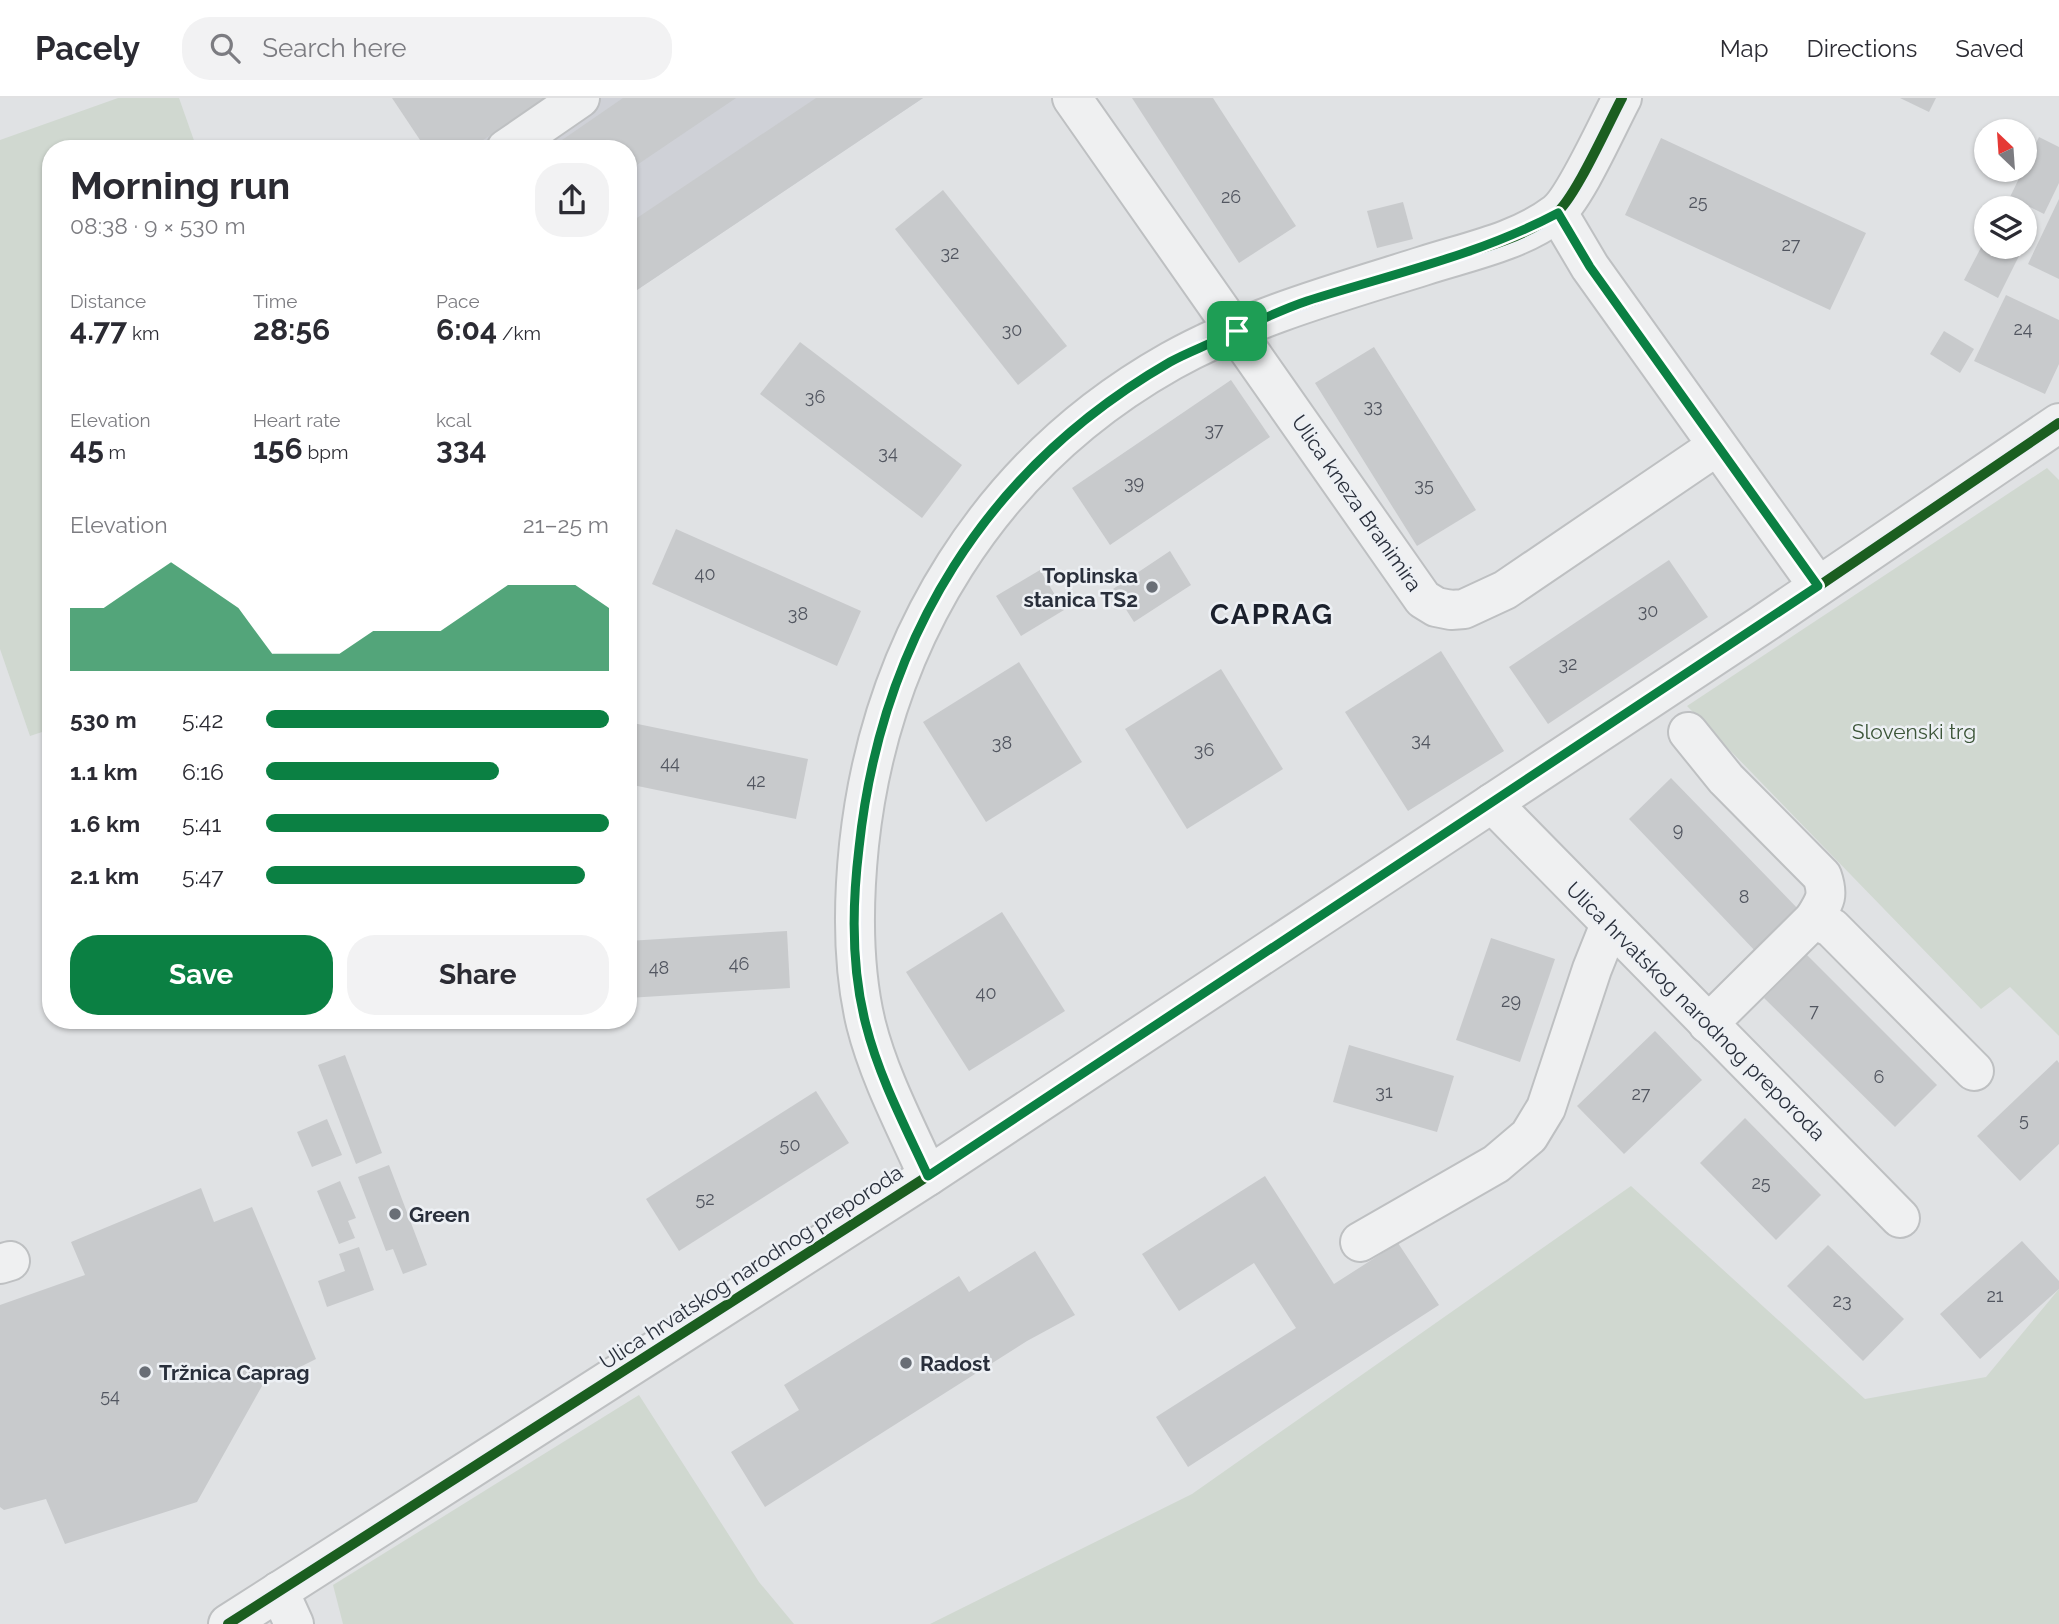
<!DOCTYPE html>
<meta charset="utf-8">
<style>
body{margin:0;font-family:Raleway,sans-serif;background:#f2f2f3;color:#2b2b33;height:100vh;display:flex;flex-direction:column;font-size:26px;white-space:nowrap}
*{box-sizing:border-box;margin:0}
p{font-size:23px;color:#7c7c81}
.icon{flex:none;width:38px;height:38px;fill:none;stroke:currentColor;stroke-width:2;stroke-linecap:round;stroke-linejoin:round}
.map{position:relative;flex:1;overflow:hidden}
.sheet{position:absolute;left:42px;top:42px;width:595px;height:889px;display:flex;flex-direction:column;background:#fff;border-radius:28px;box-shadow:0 2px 5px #0004}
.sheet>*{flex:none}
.needle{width:46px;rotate:335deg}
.tools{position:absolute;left:1974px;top:21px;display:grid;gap:14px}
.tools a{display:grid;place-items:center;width:63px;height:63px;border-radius:50%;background:#fff;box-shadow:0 2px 5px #0004;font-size:35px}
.pin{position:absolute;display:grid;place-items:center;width:60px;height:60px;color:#fff;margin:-30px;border-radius:14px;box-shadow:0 4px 10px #0006}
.round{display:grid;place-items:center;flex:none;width:74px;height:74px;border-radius:28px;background:#f2f2f3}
.head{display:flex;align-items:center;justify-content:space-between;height:119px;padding:0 28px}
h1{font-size:38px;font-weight:700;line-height:52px}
.figures{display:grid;grid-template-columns:repeat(3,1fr);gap:10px;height:119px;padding:7px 28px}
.figures div{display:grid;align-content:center}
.figures b{font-size:30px;font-weight:700}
.figures small{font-size:19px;font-weight:400}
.figures p{font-size:19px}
.chart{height:196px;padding:14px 28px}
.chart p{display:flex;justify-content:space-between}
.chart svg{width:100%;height:126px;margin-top:7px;fill:#0b8043;opacity:.7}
.primary-button{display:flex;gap:14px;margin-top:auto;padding:14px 28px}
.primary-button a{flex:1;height:80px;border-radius:28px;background:#0b8043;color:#fff;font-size:28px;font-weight:700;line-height:80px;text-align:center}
.primary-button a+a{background:#f2f2f3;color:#2b2b33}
ul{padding:0 28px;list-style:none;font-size:23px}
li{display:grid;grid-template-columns:112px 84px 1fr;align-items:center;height:52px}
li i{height:18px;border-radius:9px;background:#0b8043}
header{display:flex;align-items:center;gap:42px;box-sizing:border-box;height:98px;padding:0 35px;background:#fff;border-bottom:2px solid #e1e1e2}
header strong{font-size:33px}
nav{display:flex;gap:38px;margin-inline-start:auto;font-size:24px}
.search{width:490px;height:63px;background:#f2f2f3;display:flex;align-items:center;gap:18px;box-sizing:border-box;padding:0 24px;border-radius:28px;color:#7c7c81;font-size:26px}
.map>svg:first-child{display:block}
</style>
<header>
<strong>Pacely</strong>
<div class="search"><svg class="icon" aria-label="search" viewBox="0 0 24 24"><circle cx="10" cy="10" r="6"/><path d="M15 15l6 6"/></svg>Search here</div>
<nav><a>Map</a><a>Directions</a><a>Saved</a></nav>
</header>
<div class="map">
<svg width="2059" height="1526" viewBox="0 0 2059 1526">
<rect width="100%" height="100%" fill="#e0e2e4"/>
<polygon fill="#cfd1d7" points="410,0 923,0 628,198 628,51 445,51"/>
<g fill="#d0d8d0">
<polygon points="118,0 179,0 197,51 51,51 51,631 30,638 0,551 0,42"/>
<polygon points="2047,370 2059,382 2059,938 2010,889 1981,911 1687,608"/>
<polygon points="1631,1088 1865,1301 1986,1279 2059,1191 2059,1526 930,1526 1192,1396"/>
<polygon points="639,1297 759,1484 794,1526 343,1526 333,1487"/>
</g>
<g fill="#c8cacc">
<polygon points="392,0 545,0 470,51 426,51"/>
<polygon points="623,0 736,0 628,73 628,51 549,51"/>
<polygon points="816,0 923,0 628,198 628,126"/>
<polygon points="1132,0 1213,0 1296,128 1239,165"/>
<polygon points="1900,0 1936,0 1929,14"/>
<polygon points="2039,39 2059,49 2059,85 2044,116 2010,99"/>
<polygon points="1661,40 1866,135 1830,212 1625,117"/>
<polygon points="943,92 1067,248 1018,287 895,131"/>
<polygon points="2059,101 2059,181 2028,166"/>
<polygon points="1403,104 1413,141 1377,150 1367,113"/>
<polygon points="1986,140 1986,149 2011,149 2021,154 1998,200 1964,182"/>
<polygon points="2006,197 2059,222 2059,266 2045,296 1974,263"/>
<polygon points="1944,233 1974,251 1960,275 1930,256"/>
<polygon points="800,244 962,367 922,420 760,296"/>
<polygon points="1374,249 1476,412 1417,448 1315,285"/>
<polygon points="1231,282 1270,339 1110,447 1072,390"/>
<polygon points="676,431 861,513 837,568 652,486"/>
<polygon points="1170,453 1191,487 1134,524 1113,491"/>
<polygon points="1669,462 1708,519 1548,626 1509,569"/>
<polygon points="1040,472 1064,512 1021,538 996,498"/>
<polygon points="1441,553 1504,653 1408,713 1345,614"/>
<polygon points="1019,564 1082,664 986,724 923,624"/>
<polygon points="1221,571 1283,671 1187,731 1125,631"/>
<polygon points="628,624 808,661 796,721 628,686"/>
<polygon points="1671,680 1802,815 1759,857 1629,721"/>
<polygon points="1002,814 1065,913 969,973 906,874"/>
<polygon points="787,833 790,890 628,900 628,843"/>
<polygon points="1491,840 1555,861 1520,964 1456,942"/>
<polygon points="1807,857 1937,987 1895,1029 1764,900"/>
<polygon points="1655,933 1702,982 1624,1056 1577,1008"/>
<polygon points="1349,947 1454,978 1437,1034 1333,1004"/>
<polygon points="345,957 382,1055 356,1066 318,967"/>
<polygon points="2057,962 2059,965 2059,1046 2020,1083 1977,1038"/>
<polygon points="816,993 849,1045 679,1153 646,1101"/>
<polygon points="1745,1020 1821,1097 1776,1142 1700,1065"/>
<polygon points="327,1021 342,1057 312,1069 297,1034"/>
<polygon points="389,1067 427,1167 403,1176 393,1151 386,1153 358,1079"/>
<polygon points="1265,1078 1334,1186 1398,1145 1439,1207 1188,1369 1156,1319 1296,1230 1254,1165 1179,1213 1142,1156"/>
<polygon points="340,1083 356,1120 348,1123 355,1140 339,1146 317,1093"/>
<polygon points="201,1090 214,1124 252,1109 316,1261 262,1288 197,1404 65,1446 46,1401 4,1412 0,1409 0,1207 85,1177 71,1144"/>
<polygon points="2022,1143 2059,1183 2059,1191 1980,1261 1940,1216"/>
<polygon points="1828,1147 1904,1221 1863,1263 1787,1188"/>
<polygon points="359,1149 374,1192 327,1209 318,1183 345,1173 339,1156"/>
<polygon points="1035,1153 1075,1217 1027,1243 765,1409 731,1354 799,1312 784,1287 959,1178 969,1194"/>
</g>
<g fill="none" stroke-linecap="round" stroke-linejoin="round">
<defs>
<g id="minor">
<polyline points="1072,0 1423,501 1436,509 1451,512 1464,511 1505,492 1717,348"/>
<polyline points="506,51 580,0"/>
<polyline points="1558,115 1590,169 1818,488"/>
<path d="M1688 634 1726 681 1822 778C1829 798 1825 803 1814 821"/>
<polyline points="1492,705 1900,1120"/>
<polyline points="1708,926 1814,821 1832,830 1974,973"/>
<path d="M928 1078C906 1029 879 978 866 926 852 868 853 806 859 747 881 542 990 365 1171 263 1250 219 1337 195 1423 168 1466 154 1518 144 1555 116 1574 103 1609 24 1622 0"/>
<polyline points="1360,1144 1496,1066 1529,1038 1546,1010 1592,871 1610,826"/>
<polyline points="0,1166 10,1163"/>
<polyline points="279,1493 294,1526"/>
<polyline points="228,1526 928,1078 1760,528 2059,325"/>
</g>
</defs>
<use href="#minor" stroke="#bec0c2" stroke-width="42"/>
<use href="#minor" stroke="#eff0f1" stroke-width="38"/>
<defs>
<g id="cycleway">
<path d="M928 1078C906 1029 879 978 866 926 852 868 853 806 859 747 881 542 990 365 1171 263 1250 219 1337 195 1423 168 1466 154 1518 144 1555 116 1574 103 1609 24 1622 0"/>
<polyline points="228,1526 928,1078 1760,528 2059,325"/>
</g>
</defs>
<use href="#cycleway" stroke="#edf0f4" stroke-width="15"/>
<use href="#cycleway" stroke="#1b5e20" stroke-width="10"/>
</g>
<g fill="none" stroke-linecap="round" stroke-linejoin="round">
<defs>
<path id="route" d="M1558 115 1590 169 1818 488 928 1078C906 1030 879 979 866 927 851 870 852 808 859 750 881 541 986 370 1170 264 1186 255 1203 249 1219 241 1248 228 1277 213 1307 203 1392 176 1479 157 1558 115Z"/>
</defs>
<use href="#route" stroke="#fff" stroke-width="14"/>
<use href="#route" stroke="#0b8043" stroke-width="9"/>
</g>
<g fill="#696e76" stroke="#edf0f4" stroke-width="2.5">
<circle cx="1152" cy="489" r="7"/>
<circle cx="395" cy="1116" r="7"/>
<circle cx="906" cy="1265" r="7"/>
<circle cx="145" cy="1274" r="7"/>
</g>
<g text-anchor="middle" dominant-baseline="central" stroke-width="5" stroke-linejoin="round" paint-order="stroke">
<g font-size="18" fill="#525660">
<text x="1231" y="98">26</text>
<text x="1698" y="103">25</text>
<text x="1791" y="146">27</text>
<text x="950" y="154">32</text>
<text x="2023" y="230">24</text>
<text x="1012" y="231">30</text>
<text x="815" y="298">36</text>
<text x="1373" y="307">33</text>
<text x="1214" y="331">37</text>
<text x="888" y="354">34</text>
<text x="1134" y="384">39</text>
<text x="1424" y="386">35</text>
<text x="705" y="475">40</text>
<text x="1648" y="512">30</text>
<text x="798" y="515">38</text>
<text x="1568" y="565">32</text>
<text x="1421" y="641">34</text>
<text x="1002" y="644">38</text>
<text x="1204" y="651">36</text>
<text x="670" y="664">44</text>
<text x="756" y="682">42</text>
<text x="1678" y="731">9</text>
<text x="1744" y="798">8</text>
<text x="739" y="865">46</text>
<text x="659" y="869">48</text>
<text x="986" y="894">40</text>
<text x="1511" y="902">29</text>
<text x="1814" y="912">7</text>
<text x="1879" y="978">6</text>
<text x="1384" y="993">31</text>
<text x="1641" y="995">27</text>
<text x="2024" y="1021">5</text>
<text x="790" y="1046">50</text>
<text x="1761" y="1084">25</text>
<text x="705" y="1100">52</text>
<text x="1995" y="1197">21</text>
<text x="1842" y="1202">23</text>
<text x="110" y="1297">54</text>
</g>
<g font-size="21" fill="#292f3b" stroke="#edf0f4">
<text transform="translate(1357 405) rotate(55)">Ulica kneza Branimira</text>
<text transform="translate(1696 913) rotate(45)">Ulica hrvatskog narodnog preporoda</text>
<text transform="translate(751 1169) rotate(-33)">Ulica hrvatskog narodnog preporoda</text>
</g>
<g font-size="21" font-weight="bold" fill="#292f3b" stroke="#edf0f4" text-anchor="start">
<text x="1138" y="477" text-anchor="end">Toplinska<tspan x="1138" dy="24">stanica TS2</tspan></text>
<text x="409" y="1116">Green</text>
<text x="920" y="1265">Radost</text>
<text x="159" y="1274">Tržnica Caprag</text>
</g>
<g font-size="21" fill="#3c5538" stroke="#edf0f4">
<text x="1914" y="633">Slovenski trg</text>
</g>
<g font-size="28" font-weight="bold" letter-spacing="2" fill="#1b202c" stroke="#edf0f4">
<text x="1272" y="516">CAPRAG</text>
</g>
</g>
</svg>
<div class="tools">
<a><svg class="needle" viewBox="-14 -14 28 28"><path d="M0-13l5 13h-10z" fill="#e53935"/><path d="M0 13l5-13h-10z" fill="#7c7c81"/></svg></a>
<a><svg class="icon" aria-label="layers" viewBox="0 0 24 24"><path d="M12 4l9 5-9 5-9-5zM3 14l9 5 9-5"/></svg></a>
</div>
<div class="pin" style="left:1237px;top:233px;background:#1e9e55"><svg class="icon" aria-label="arrive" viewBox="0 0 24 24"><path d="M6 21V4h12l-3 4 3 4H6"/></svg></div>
<section class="sheet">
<div class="head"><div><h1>Morning run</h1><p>08:38 · 9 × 530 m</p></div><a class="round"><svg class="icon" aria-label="share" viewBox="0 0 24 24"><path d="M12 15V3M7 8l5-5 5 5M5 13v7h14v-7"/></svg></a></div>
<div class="figures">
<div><p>Distance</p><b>4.77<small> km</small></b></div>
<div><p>Time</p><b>28:56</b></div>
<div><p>Pace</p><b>6:04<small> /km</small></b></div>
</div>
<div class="figures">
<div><p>Elevation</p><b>45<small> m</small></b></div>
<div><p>Heart rate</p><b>156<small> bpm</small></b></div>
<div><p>kcal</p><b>334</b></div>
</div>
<div class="chart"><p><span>Elevation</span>21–25 m</p>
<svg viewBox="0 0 160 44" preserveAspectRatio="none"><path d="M0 44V22L10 22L20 14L30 6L40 14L50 22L60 38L70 38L80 38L90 30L100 30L110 30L120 22L130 14L140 14L150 14L160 22V44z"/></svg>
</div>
<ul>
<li><b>530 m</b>5:42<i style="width:100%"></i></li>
<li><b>1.1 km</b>6:16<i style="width:68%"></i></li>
<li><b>1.6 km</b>5:41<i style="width:100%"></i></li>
<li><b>2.1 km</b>5:47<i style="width:93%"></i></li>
</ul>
<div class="primary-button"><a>Save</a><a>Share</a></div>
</section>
</div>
